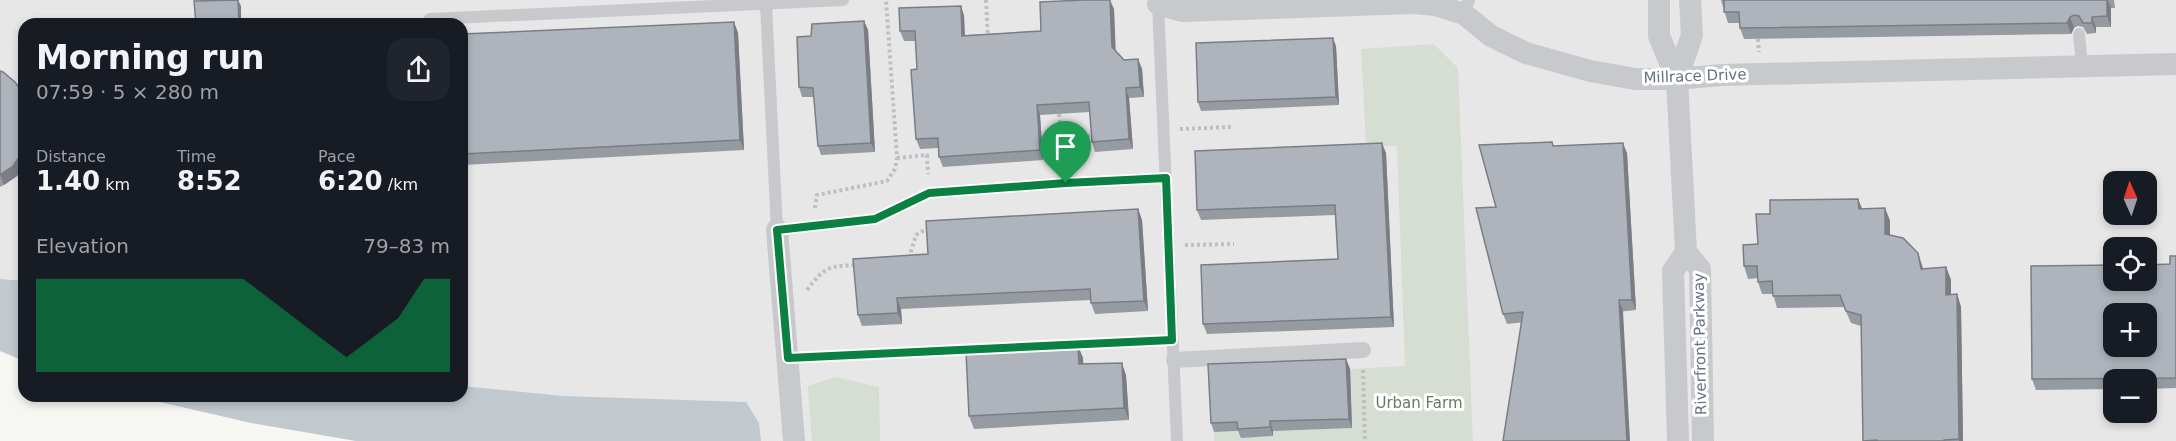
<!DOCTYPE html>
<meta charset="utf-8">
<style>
body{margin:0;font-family:"DejaVu Sans",sans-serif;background:#20242c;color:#f1f3f6;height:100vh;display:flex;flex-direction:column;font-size:22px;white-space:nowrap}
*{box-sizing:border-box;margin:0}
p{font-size:20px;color:#9ea1a6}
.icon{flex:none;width:33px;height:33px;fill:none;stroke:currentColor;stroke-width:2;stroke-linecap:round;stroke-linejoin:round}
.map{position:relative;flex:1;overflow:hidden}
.drawer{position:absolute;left:18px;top:18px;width:450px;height:384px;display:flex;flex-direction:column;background:#171b24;border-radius:18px;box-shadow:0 3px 9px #0003}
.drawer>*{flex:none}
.needle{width:39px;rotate:357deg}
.controls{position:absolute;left:2103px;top:171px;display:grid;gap:12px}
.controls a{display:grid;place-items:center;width:54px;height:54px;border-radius:12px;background:#171b24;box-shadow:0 3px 9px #0003;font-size:30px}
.pin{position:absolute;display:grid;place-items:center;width:51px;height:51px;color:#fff;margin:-62px -26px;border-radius:50% 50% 50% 0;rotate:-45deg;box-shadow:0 0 6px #0007}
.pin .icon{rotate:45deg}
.round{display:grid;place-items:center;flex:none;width:63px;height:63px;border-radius:18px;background:#20242c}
.headline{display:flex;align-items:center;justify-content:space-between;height:102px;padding:0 18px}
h1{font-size:33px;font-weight:700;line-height:45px}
.figures{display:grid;grid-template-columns:repeat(3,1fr);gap:9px;height:102px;padding:6px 18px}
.figures div{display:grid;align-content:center}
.figures b{font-size:26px;font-weight:700}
.figures small{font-size:16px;font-weight:400}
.figures p{font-size:16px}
.chart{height:168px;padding:12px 18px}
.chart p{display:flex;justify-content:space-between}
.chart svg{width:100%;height:108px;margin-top:6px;fill:#0b8043;opacity:.7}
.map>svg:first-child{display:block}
</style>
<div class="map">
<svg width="2176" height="441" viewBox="0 0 2176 441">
<rect width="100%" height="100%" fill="#f6f7f3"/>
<path fill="#e7e7e7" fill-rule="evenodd" d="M0 0H2176V441H483L462 396V24H24V342L0 338ZM2114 182H2146V214H2114ZM2114 248H2146V280H2114ZM2114 314H2146V346H2114ZM2114 380H2146V412H2114Z"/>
<g fill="#d6ded4">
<polygon points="1434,44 1458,68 1473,441 1214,441 1214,432 1352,428 1350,369 1405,366 1397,146 1366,146 1361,49"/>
<polygon points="835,377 879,387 880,441 812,441 808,386"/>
</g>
<g fill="#c1c9cf">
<polygon points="0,279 24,281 24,361 0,351"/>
<polygon points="462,386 563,396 746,402 759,423 761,441 356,441 251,423 147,399 109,402 84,396 462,396"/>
</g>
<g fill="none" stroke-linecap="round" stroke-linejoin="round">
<g stroke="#bebfc2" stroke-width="4" stroke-dasharray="3 3" stroke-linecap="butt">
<polyline points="986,0 988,39"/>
<polyline points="1758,39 1759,52"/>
<polyline points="1059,114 1065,164"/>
<polyline points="1180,129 1231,127"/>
<polyline points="1063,139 1094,135"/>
<polyline points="897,158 927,155 928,174"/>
<polyline points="815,208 817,195 887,181 895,169 897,158 886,0"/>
<polyline points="1185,245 1234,244"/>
<polyline points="909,258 916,235 930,227"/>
<path d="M807 290C825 266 829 266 859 265"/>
<polyline points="810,357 1156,341"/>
<polyline points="1363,370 1365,441"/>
</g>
<g stroke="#c7c9cd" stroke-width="12">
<polyline points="1156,3 1158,4 1177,441"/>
<polyline points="766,4 777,230 875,219 929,193 1066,183 1166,178"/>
<polyline points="1464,14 1469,0"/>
<polyline points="430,19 843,0"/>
<polyline points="2079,34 2082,67"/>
</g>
<polyline stroke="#c7c9cd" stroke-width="16" points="1174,360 1363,350"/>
<g stroke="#c7c9cd" stroke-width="22">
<polyline points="1659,0 1659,36 1677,79 1686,252 1700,269 1703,441"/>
<polyline points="1158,4 1182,11 1413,3 1435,5 1464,14 1491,36 1526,53 1590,71 1635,79 1677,79 1722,75 2176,64"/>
<polyline points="1677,79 1692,35 1690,0"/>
<polyline points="777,230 794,441"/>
<polyline points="1678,441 1673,271 1686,252"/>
</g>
</g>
<g fill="#969ba2">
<polygon points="1721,0 2114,0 2115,8 2111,8 2111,27 2096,27 2096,33 2087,34 2083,27 2078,26 2074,28 2071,34 1744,39 1740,28 1740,23 1728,23"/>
<polygon points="961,6 964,16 965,35 1041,31 1114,9 1115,50 1124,60 1138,59 1142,69 1144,97 1129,98 1133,149 1095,152 1092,142 1090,112 1040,115 1043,160 943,167 939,157 938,148 920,149 916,139 917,69 916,41 904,41 900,31"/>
<polygon points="864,21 868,30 875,152 821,155 818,146 814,97 802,97 799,87 811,36"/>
<polygon points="734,22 738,33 744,150 463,165 462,162 462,34"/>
<polygon points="1336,46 1339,105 1201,111 1198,102"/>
<polygon points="0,71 24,94 24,167 17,176 4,185 0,187"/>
<polygon points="1554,146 1627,153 1636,310 1507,324 1503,314"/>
<polygon points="1386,153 1394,327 1207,334 1203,324 1338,259 1335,215 1201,220 1197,210"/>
<polygon points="1858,199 1862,209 1885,208 1890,221 1890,235 1922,265 1923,269 1946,267 1951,280 1951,295 1957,294 1961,307 1963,441 1863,441 1861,326 1851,323 1844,307 1777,308 1773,294 1762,294 1758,282 1758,278 1748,279 1744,266 1758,244"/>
<polygon points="1138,209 1142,220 1148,311 1095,314 1091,303 1091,300 901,309 902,324 862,326 858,315 928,254"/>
<polygon points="2176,256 2176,388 2146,389 2146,380 2114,380 2114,389 2036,390 2032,379 2170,264"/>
<polygon points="1078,346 1083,358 1083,364 1126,375 1129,420 974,429 969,416"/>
<polygon points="1346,359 1350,369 1352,428 1273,431 1273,436 1241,438 1238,431 1214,432 1211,423"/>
</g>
<g fill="#7a7e84">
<polygon points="238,0 241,6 241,24 239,24"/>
<polygon points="1110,0 1114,9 1116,57 1112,47"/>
<polygon points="2107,0 2108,0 2111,8 2111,27 2107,16"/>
<polygon points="961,6 964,16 965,46 962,36"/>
<polygon points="2070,17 2074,28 2071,34 2067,23"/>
<polygon points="2092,17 2096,27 2096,33 2092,23"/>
<polygon points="864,21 868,30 875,152 871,143"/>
<polygon points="734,22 738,33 744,150 740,140"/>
<polygon points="1333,38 1336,46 1339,105 1336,97"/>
<polygon points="1138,59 1142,69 1144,97 1140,87"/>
<polygon points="1126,88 1129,98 1133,149 1129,139"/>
<polygon points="1037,105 1040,115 1043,160 1040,150"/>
<polygon points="1382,143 1386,153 1394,327 1391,317"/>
<polygon points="1623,143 1627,153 1636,310 1632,300"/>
<polygon points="24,150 24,167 17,176 4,185 0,174"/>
<polygon points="1858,199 1863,211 1859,209"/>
<polygon points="1885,208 1890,221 1890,247 1885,234"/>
<polygon points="1138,209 1142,220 1148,311 1144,301"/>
<polygon points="1918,253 1922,265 1925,281 1921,269"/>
<polygon points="1946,267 1951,280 1951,307 1946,295"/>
<polygon points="1957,294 1961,307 1963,441 1959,441 1959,439"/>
<polygon points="897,298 901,309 902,324 898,313"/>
<polygon points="1619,300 1623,311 1630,441 1627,441"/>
<polygon points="1078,346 1083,358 1084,377 1079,364"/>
<polygon points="1346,359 1350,369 1352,428 1349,419"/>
<polygon points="1122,363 1126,375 1129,420 1124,408"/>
<polygon points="1270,421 1273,431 1273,436 1270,427"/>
</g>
<g fill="#afb4bc" stroke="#7a7e84" stroke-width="1.5" fill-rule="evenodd">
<polygon points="238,0 239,24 196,24 194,1"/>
<polygon points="1084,0 1110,0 1112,47 1124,60 1138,59 1140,87 1126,88 1129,139 1092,142 1089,102 1037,105 1040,150 939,157 938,138 916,139 911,70 917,69 915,31 900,31 899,8 961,6 962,36 1041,31 1040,2"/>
<polygon points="1724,0 2107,0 2107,16 2092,17 2092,23 2083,23 2079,16 2074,15 2070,17 2067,23 1740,28 1739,12 1724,12"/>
<polygon points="864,21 871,143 818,146 813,88 799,87 797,37 811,36 812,24"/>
<polygon points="734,22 740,140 462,154 462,34"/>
<polygon points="1333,38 1336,97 1198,102 1196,43"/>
<polygon points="0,71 3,72 15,82 24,94 24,150 13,166 0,175"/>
<polygon points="1552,142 1553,146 1623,143 1632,300 1619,300 1627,441 1503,441 1523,312 1503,314 1476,208 1496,207 1479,145"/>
<polygon points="1382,143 1391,317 1203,324 1201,265 1338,259 1335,205 1197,210 1195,151"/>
<polygon points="1858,199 1859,209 1885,208 1885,234 1903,238 1918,253 1921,269 1946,267 1946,295 1957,294 1959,439 1944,440 1944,441 1877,441 1877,440 1863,441 1861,315 1846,311 1840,295 1773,296 1772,281 1758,282 1757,266 1744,266 1743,245 1758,244 1756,214 1770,214 1770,200"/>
<polygon points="1138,209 1144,301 1091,303 1090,289 897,298 898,313 858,315 853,259 928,254 926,221"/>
<path d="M2170 256H2176V378L2032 379 2031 266 2114 265V280H2146V265L2170 264ZM2114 314H2146V346H2114Z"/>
<polygon points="1078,346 1079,364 1122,363 1124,408 969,416 966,352"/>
<polygon points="1346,359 1349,419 1270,421 1270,427 1238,429 1237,422 1211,423 1208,364"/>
</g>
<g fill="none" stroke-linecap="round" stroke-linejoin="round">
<defs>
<polygon id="route" points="1166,178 1172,340 788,358 777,230 875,219 929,193 1066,183"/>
</defs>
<use href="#route" stroke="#fff" stroke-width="12"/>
<use href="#route" stroke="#0b8043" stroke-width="8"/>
</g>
<g text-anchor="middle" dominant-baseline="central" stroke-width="6" stroke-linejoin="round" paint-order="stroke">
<g font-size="15" fill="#657185" stroke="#fff">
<text transform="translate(1695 76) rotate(-2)">Millrace Drive</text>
<text transform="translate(1700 344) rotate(-91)">Riverfront Parkway</text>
</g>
<g font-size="15" fill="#647c64" stroke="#fff">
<text x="1419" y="403">Urban Farm</text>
</g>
</g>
</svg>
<div class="controls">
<a><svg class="needle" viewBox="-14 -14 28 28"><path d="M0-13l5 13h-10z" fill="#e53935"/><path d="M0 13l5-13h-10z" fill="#9ea1a6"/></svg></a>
<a><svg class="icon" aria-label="locate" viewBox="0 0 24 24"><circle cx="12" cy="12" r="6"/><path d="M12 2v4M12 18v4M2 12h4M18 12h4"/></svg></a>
<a>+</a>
<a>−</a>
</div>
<div class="pin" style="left:1066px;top:183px;background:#1e9e55"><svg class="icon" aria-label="arrive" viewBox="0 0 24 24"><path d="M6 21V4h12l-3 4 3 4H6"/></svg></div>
<section class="drawer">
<div class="headline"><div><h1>Morning run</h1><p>07:59 · 5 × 280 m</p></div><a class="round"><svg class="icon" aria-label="share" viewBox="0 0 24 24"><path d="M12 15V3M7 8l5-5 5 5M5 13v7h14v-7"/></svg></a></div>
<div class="figures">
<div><p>Distance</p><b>1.40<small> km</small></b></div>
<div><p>Time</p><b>8:52</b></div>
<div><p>Pace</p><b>6:20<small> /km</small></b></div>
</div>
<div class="chart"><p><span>Elevation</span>79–83 m</p>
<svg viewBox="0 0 160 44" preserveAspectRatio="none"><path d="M0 44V6L10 6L20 6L30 6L40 6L50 6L60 6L70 6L80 6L90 14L100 22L110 30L120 38L130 30L140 22L150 6L160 6V44z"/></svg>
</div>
</section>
</div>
